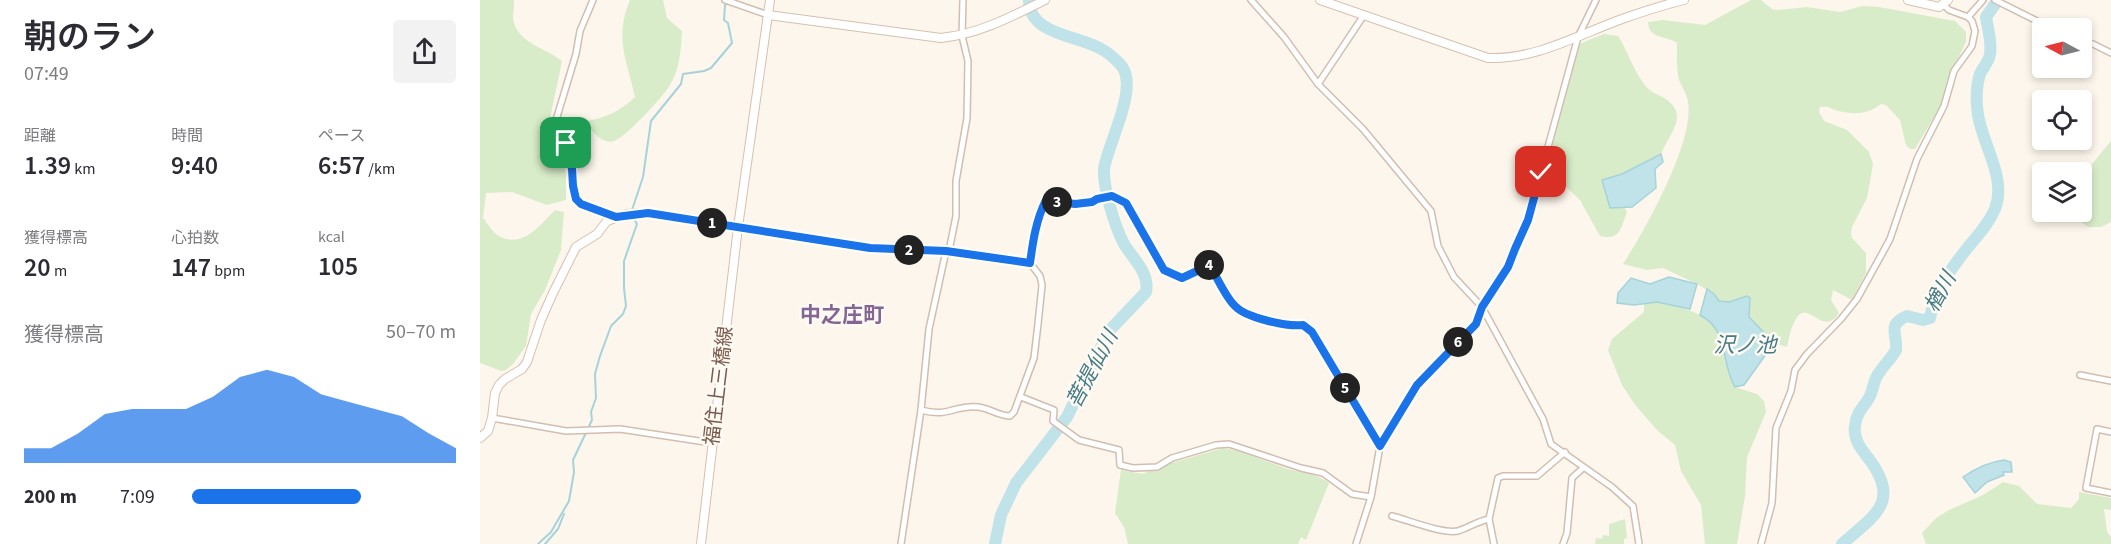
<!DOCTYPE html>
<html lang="ja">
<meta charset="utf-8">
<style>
body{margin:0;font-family:"Source Sans 3","Noto Sans JP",sans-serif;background:#f2f2f3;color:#2b2b33;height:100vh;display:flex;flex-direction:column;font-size:22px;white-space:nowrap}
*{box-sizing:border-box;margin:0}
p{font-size:20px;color:#7c7c81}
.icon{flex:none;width:33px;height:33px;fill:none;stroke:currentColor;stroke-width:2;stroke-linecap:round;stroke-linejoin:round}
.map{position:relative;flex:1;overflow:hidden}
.side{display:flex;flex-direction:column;background:#fff;width:480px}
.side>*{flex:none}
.needle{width:39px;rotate:277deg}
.buttons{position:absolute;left:1552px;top:18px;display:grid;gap:12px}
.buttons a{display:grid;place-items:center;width:60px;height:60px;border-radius:6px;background:#fff;box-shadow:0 3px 9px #0003;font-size:30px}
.pin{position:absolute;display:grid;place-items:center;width:51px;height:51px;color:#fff;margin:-26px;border-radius:12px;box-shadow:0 3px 9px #0006}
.km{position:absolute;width:30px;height:30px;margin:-15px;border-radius:50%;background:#222;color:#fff;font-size:16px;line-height:30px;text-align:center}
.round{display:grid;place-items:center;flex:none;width:63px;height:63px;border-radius:6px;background:#f2f2f3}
.head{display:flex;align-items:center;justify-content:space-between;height:102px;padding:0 24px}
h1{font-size:33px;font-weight:600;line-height:45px}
.figures{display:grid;grid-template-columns:repeat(3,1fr);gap:9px;height:102px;padding:6px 24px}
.figures div{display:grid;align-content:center}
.figures b{font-size:26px;font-weight:600}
.figures small{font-size:16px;font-weight:400}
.figures p{font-size:16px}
.chart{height:168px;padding:12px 24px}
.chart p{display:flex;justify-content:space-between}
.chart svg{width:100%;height:108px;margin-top:6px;fill:#1a73e8;opacity:.7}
ul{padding:0 24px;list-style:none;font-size:20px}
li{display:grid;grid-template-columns:96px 72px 1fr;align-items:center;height:45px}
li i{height:15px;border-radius:8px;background:#1a73e8}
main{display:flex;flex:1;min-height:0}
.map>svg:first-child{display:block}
</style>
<main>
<section class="side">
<div class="head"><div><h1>朝のラン</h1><p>07:49</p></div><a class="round"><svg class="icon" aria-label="share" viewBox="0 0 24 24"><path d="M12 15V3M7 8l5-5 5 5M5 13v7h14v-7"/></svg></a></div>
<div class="figures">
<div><p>距離</p><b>1.39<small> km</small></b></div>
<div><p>時間</p><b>9:40</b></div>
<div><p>ペース</p><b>6:57<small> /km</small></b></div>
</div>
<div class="figures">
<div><p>獲得標高</p><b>20<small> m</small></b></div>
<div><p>心拍数</p><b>147<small> bpm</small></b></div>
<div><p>kcal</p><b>105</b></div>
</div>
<div class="chart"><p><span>獲得標高</span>50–70 m</p>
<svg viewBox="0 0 160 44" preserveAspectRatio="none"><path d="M0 44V38L10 38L20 32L30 24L40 22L50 22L60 22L70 17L80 9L90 6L100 9L110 16L120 19L130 22L140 25L150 32L160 38V44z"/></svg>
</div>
<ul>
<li><b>200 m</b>7:09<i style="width:64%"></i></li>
</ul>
</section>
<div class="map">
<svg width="1631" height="544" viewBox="0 0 1631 544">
<rect width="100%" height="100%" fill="#fdf6ec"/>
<g fill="#d8ecc9">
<path d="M0 0H34C34 6 33 13 33 19 37 43 66 48 82 61L69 123V138L82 158 86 175V200L67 205 32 192 6 193 3 218C8 224 13 233 19 236 43 249 60 225 75 210L84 212 81 250 65 290 51 314 46 346 33 364 26 370 21 371 0 363Z"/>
<path d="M150 0H183L187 18 202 31C201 49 200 69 190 85 183 97 145 138 134 141 122 145 110 130 106 121 126 118 140 111 155 97 147 60 134 38 150 0Z"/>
<path d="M1271 0H1281L1292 9 1297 10 1327 7 1360 12 1383 6 1399 7 1475 21 1486 32V42L1467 81 1461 105 1435 149H1430L1426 145 1420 120 1406 105 1401 104C1389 114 1374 115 1359 111 1351 109 1348 105 1340 107L1339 112 1344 121 1367 130 1389 152 1393 164 1387 198 1372 227 1371 233 1372 238 1386 253V273L1372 300 1353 290 1351 300 1359 313C1341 340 1327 293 1314 323 1310 330 1309 339 1307 347L1294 343 1269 317 1270 298 1267 296 1249 302 1238 301 1234 294 1217 284 1183 268 1167 270 1143 264C1165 230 1215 141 1208 102 1207 94 1202 87 1199 80 1196 68 1197 55 1197 43 1186 35 1169 40 1168 22L1183 20 1225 25Z"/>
<path d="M1124 34 1138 36C1148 51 1153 71 1165 85 1170 92 1177 94 1184 98 1211 114 1189 134 1181 154L1142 174 1123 180 1130 208 1144 207 1147 212C1141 228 1140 241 1120 236L1100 200 1074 175 1073 142 1099 44Z"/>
<path d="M1631 141V222L1621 227H1608C1588 210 1584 217 1563 212H1602V176Z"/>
<polygon points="1563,178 1563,211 1557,208 1554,204 1558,184"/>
<path d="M1177 302C1210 310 1237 313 1245 351 1248 365 1247 375 1255 387L1277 394 1284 401 1286 412 1267 457 1265 496 1257 544H1225L1221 505 1201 471 1195 445 1178 431 1156 406 1142 385 1128 350 1132 339 1164 312V304Z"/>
<path d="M743 448C765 451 784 461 805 468 821 473 836 473 849 483L826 540 821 537 818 544H648L644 527 635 513 641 470 663 474 677 467Z"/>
<polygon points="1523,482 1539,486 1557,504 1591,508 1599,499 1599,492 1631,498 1631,510 1624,509 1627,532 1631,537 1631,544 1446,544 1442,533 1456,518 1469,510 1503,495"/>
<polygon points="1145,519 1147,538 1144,539 1144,544 1115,544 1116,538 1122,539 1123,535 1129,536 1129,524"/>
</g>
<g fill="#bfe3e8" stroke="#a5d3da" stroke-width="1.5">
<polygon points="1181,154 1183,162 1175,169 1176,188 1152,207 1130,208 1122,180 1142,174"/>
<polygon points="1189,277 1217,284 1210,309 1177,302 1154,305 1137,303 1138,293 1151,278 1170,284"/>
<path d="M1227 289 1234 294 1239 301 1249 302 1267 296 1270 298 1269 317 1294 343 1264 385 1255 387C1240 363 1251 332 1220 315Z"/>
<path d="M1524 460 1531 462 1532 472H1523L1524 475 1507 482 1495 493 1483 477C1496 468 1509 462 1524 460Z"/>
</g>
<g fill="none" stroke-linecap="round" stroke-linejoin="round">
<g stroke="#a5d3da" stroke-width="2">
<polyline points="152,210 163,177 171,121 201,84 203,74 224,71 231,68 252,43 248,23 244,20 245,5 249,2"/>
<polyline points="58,544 71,532 89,501 94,472 93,460 112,420 111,412 116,398 115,374 120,356 131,326 143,314 146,306 144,288 144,261 157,224 152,216"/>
<polyline points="65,544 78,529 84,514"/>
</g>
<g stroke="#bfe3e8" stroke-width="12">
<path d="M515 544 521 515 536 483 587 417 629 331 666 292C670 273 653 259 644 244 635 227 623 188 624 169 627 145 661 85 640 64 636 60 629 53 623 50 600 35 549 36 549 0"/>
<path d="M1362 544C1395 515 1421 502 1389 459 1381 449 1373 439 1375 426 1376 413 1383 408 1389 398 1393 391 1393 383 1397 376 1402 367 1411 359 1416 350 1418 334 1406 325 1427 316L1443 320 1450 318C1454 292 1472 267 1489 246 1499 234 1509 223 1515 209 1527 178 1503 146 1498 115 1496 103 1496 86 1500 74 1503 67 1509 62 1510 54 1512 42 1508 30 1506 17L1518 0"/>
</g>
<defs>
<g id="street">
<polyline points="113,0 100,31 96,54 76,120 77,127 86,143 90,157 96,199 101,204 136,217"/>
<polyline points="245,0 288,15"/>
<polyline points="771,0 804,37 838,84 883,129 951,211 958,246 974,277 1002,307 1063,419 1071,444 1132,487 1153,506 1159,544"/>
<polyline points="1515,0 1571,28"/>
<polyline points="1488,17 1503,0"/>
<polyline points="1602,41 1613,44 1631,53"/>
<polyline points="838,84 884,15"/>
<path d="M258 227 390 248 466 251 550 263 560 276 562 285 558 324 554 358 534 412 530 416C519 416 509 408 498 407 476 404 469 418 441 410"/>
<path d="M550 263C553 241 556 220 566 200L595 204 612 202 617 199 632 196 647 203 684 270 702 278 730 265C736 276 746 298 755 306 766 318 808 327 823 325L832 332 900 446"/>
<polyline points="1600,375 1631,381"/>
<polyline points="541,397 574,410 573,421 599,440 639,450 640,465 653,468 677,467 692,458 736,445 749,444 821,468 843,473 872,494 891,497"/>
<polyline points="12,418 86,431 140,429 232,443"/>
<polyline points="1631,432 1617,429 1606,488 1631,493"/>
<path d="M912 516C928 520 962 534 978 531 988 528 998 521 1009 519"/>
<polyline points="421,544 441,410 449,329 466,251 470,246 476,216 476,181 487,118 488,61 482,36 483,0"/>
<polyline points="876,544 891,497 900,446 937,385 996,324 1002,307 1028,267 1048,220 1098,37 1116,0"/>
<polyline points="1014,544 1009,519 1018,478 1023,476 1057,476 1085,452"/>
<polyline points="1083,544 1087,533 1092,478 1103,468"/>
<polyline points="1281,544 1292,503 1296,428 1311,391 1315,370 1327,354 1361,319 1377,299 1403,252 1410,239 1437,159 1464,106 1474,71 1492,46 1495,31 1492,21 1488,17 1469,10 1464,5"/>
</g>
<g id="secondary">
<path d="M840 0 1008 58C1055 60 1098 35 1142 19 1162 12 1183 5 1204 0"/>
<polyline points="1428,0 1459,7 1468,0"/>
<path d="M288 15 461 38C499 34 531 17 565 0"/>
<polyline points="0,438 8,431 12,418 15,393 19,385 25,379 42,369 47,362 61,320 73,293 96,247 117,234 127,221 147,214 168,213 258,227"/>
<polyline points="221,544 258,227 290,0"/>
</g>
</defs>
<use href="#street" stroke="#d1beb0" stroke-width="8"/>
<use href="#secondary" stroke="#d6c0b0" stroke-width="10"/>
<use href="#street" stroke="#fff" stroke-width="5"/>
<use href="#secondary" stroke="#fff" stroke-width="8"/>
</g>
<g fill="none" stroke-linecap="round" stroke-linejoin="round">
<defs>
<path id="route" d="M86 143 92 169 93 186 96 199 101 204 136 217 168 213 390 248 466 251 550 263C553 241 556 220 566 200L595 204 612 202 617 199 632 196 646 203 684 270 702 278 730 265C736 276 746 298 755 306 766 318 808 327 823 325L832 332 900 446 937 385 996 324 1002 307 1028 267 1035 249 1048 220 1061 172"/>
</defs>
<use href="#route" stroke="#fff" stroke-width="12"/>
<use href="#route" stroke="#1a73e8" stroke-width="8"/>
</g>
<g text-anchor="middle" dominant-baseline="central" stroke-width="5" stroke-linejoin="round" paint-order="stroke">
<g font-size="20" fill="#7a5c4d" stroke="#fffaf3">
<text transform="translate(239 386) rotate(-83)">福住上三橋線</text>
</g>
<g font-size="21" font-style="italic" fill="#437c86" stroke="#fffaf3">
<text transform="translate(1460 292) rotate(-61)">楢川</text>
<text x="1265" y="345">沢ノ池</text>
<text transform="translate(612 369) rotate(-62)">菩提仙川</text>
</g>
<g font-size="21" font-weight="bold" fill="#846695" stroke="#fffaf3">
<text x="362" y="315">中之庄町</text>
</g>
</g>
</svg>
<div class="buttons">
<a><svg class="needle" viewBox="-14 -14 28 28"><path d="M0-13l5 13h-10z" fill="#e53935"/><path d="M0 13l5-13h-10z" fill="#7c7c81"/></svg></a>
<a><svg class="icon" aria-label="locate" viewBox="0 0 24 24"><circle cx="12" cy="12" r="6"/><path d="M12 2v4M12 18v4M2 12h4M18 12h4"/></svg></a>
<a><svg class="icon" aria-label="layers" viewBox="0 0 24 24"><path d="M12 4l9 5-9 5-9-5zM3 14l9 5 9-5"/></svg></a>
</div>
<div class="pin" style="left:86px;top:143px;background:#1e9e55"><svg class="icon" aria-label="arrive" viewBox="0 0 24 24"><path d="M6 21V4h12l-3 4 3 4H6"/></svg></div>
<div class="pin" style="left:1061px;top:172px;background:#d93025"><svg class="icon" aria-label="check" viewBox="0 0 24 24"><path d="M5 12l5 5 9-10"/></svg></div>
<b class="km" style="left:232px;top:223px">1</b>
<b class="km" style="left:429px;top:250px">2</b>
<b class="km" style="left:577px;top:202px">3</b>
<b class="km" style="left:729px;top:265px">4</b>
<b class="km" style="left:865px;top:388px">5</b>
<b class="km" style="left:978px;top:342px">6</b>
</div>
</main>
